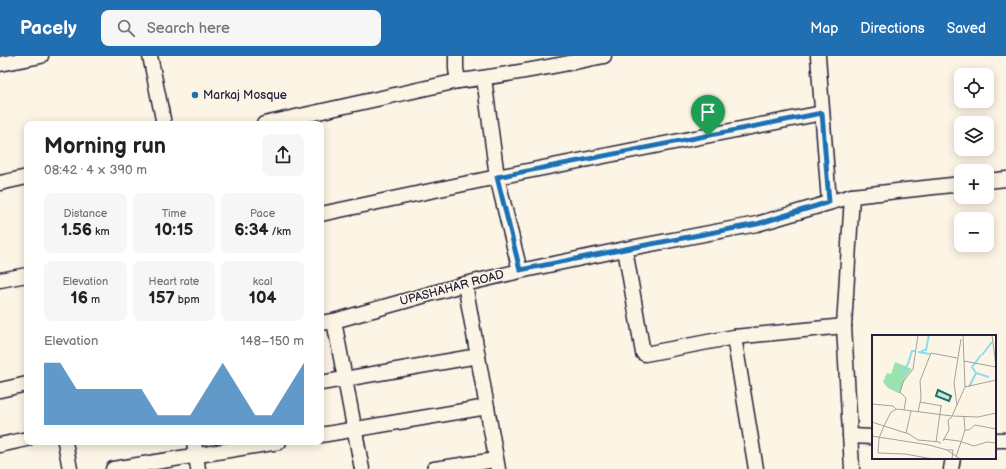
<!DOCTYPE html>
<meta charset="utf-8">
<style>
body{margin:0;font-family:"Balsamiq Sans",sans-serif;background:#f6f6f6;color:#222;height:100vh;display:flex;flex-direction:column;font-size:15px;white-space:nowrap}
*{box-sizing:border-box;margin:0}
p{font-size:13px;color:#767676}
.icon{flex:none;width:22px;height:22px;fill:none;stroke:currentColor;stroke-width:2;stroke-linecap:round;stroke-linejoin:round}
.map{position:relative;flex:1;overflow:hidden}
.drawer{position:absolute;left:24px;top:65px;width:300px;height:324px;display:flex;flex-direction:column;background:#fff;border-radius:8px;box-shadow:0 2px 10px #0003}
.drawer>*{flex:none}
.buttons{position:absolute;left:954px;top:12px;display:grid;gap:8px}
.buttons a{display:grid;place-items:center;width:40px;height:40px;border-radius:8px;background:#fff;box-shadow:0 2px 10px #0003;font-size:20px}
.pin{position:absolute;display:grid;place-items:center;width:34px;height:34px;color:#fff;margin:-41px -17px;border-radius:50% 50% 50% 0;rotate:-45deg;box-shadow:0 0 4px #0007}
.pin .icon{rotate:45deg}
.round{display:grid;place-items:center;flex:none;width:42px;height:42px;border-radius:8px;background:#f6f6f6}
.headline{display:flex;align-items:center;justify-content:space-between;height:68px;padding:0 20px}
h1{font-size:22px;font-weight:600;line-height:30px}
.metrics{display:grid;grid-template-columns:repeat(3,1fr);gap:6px;height:68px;padding:4px 20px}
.metrics div{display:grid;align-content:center;border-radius:8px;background:#f6f6f6;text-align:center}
.metrics b{font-size:17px;font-weight:600}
.metrics small{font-size:11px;font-weight:400}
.metrics p{font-size:11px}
.chart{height:112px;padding:8px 20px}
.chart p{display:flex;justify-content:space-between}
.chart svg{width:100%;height:72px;margin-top:4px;fill:#1f6fb2;opacity:.7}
header{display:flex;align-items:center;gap:24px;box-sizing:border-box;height:56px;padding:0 20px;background:#1f6fb2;color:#fff}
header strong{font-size:19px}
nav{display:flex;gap:22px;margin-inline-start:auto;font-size:14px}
.search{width:280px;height:36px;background:#f6f6f6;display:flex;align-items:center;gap:10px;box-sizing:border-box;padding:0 14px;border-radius:8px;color:#767676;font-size:15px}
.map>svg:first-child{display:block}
</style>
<header>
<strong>Pacely</strong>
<div class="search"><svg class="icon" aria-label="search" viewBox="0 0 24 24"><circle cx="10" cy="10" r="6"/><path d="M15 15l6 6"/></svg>Search here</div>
<nav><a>Map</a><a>Directions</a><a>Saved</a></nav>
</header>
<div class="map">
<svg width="1006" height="413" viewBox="0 0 1006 413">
<rect width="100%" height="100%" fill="#fcf5e5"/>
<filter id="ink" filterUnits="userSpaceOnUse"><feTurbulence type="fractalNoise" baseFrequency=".025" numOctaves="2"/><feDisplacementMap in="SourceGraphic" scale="8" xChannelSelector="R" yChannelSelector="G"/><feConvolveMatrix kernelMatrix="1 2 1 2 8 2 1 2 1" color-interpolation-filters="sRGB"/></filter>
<g filter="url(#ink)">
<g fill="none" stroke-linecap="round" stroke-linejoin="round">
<defs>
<g id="street">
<polyline points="150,0 164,68"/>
<polyline points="456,0 456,13 458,25"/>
<polyline points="818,0 829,146"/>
<polyline points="0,8 41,0"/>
<polyline points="484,22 497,121 520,215"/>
<path d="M264 68 458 25C508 19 556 10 604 0"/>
<polyline points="987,125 1006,123"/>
<polyline points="0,127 27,121"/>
<polyline points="321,158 497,121 822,57"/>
<polyline points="625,193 643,297 645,298 734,281 756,413"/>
<polyline points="0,224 27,219"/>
<polyline points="465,228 498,413"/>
<polyline points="334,265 362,413"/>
<polyline points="321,267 334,265 465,228 520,215 625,193 757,168 852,140 961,128"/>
<polyline points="734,281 844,270"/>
<polyline points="321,327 478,300"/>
<polyline points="0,334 27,328"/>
<polyline points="321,379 487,351"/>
<polyline points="850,380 873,381"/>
<polyline points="995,384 1006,384"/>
<polyline points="65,386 70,413"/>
<polyline points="194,386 198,413"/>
<polyline points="0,389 27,383"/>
<polyline points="113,413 279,386"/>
<polyline points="434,413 496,404"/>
<polyline points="852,413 844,270 852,140"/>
<polyline points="951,413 953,402"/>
</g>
</defs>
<use href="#street" stroke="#22223b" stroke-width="17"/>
<use href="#street" stroke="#fcf5e5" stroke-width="14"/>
</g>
</g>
<g fill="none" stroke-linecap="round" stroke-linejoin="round" filter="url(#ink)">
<defs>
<polygon id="route" points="822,57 829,146 757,168 625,193 520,214 497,121"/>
</defs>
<use href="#route" stroke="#fff" stroke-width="8"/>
<use href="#route" stroke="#1f6fb2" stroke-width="5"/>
</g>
<circle fill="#1f6fb2" stroke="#fcf5e5" stroke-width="1.5" cx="195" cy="39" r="4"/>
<g text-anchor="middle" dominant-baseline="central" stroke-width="3" stroke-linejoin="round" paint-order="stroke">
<g font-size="12" fill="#22223b" stroke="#fcf5e5" text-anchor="start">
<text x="203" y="39">Markaj Mosque</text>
</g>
<g font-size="12" fill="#22223b" stroke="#fcf5e5">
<text transform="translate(452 232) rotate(-15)">UPASHAHAR ROAD</text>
</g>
</g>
<g transform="translate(872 279)">
<rect width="124" height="124" fill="#fcf5e5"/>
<path d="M23 27 40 34 33 43 28 59 16 53 11 47 15 38 19 39Z" fill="#9be2b0"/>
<path fill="none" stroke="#8ddbed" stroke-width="2" d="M49 16 54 15 57 0M46 17 58 19M110 20 120 7M29 38 36 29 40 16H43M104 38 117 42M97 52 104 38 100 32 109 20"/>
<path fill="none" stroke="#a5a1a1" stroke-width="1" d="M120 0 124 31M92 26 124 32M93 52 124 45M124 60V75M48 67 70 71M0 69 21 71 24 74M85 70 82 48 89 4M32 75 34 63 28 57 31 47 41 34 46 0M46 77 49 63 48 46 59 18 85 23M80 81 93 52 91 0M80 81 106 82 124 78M0 87 12 91M12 91 37 99 46 105 68 107V109M12 91 19 77 25 74 80 81M93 95H97L103 90 124 94M34 98 39 76M0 101 57 110 75 115 88 124M7 103 6 118 33 119 61 124M7 103 12 91M71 104 87 106 102 111 115 107 124 108M71 106 77 95 76 85 80 82M64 107 69 71M75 115H81L80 124M84 122 93 95 92 82"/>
<path fill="#0f766e" fill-opacity="0.15" stroke="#0f766e" stroke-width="2" d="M66 55 79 61 77 66 64 61Z"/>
<rect width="124" height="124" fill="none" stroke="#22223b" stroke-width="2"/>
</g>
</svg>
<div class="buttons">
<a><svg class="icon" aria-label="locate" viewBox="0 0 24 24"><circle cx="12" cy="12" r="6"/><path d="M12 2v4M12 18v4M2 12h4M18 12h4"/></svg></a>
<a><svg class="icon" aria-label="layers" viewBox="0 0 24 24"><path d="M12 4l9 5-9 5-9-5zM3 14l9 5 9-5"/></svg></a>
<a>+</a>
<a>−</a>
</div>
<div class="pin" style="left:708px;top:80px;background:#1e9e55"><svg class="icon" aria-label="arrive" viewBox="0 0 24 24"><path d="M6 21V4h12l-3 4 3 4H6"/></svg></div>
<section class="drawer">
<div class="headline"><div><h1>Morning run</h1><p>08:42 · 4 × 390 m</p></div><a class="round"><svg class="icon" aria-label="share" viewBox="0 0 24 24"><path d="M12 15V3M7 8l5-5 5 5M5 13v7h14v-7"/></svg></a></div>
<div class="metrics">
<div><p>Distance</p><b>1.56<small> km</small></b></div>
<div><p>Time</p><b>10:15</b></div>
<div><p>Pace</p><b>6:34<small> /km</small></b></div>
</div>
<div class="metrics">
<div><p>Elevation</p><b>16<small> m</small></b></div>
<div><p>Heart rate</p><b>157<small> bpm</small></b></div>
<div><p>kcal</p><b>104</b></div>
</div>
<div class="chart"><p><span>Elevation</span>148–150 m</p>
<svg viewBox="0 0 160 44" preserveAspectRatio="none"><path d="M0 44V6L10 6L20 22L30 22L40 22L50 22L60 22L70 38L80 38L90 38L100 22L110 6L120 22L130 38L140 38L150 22L160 6V44z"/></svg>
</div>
</section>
</div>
